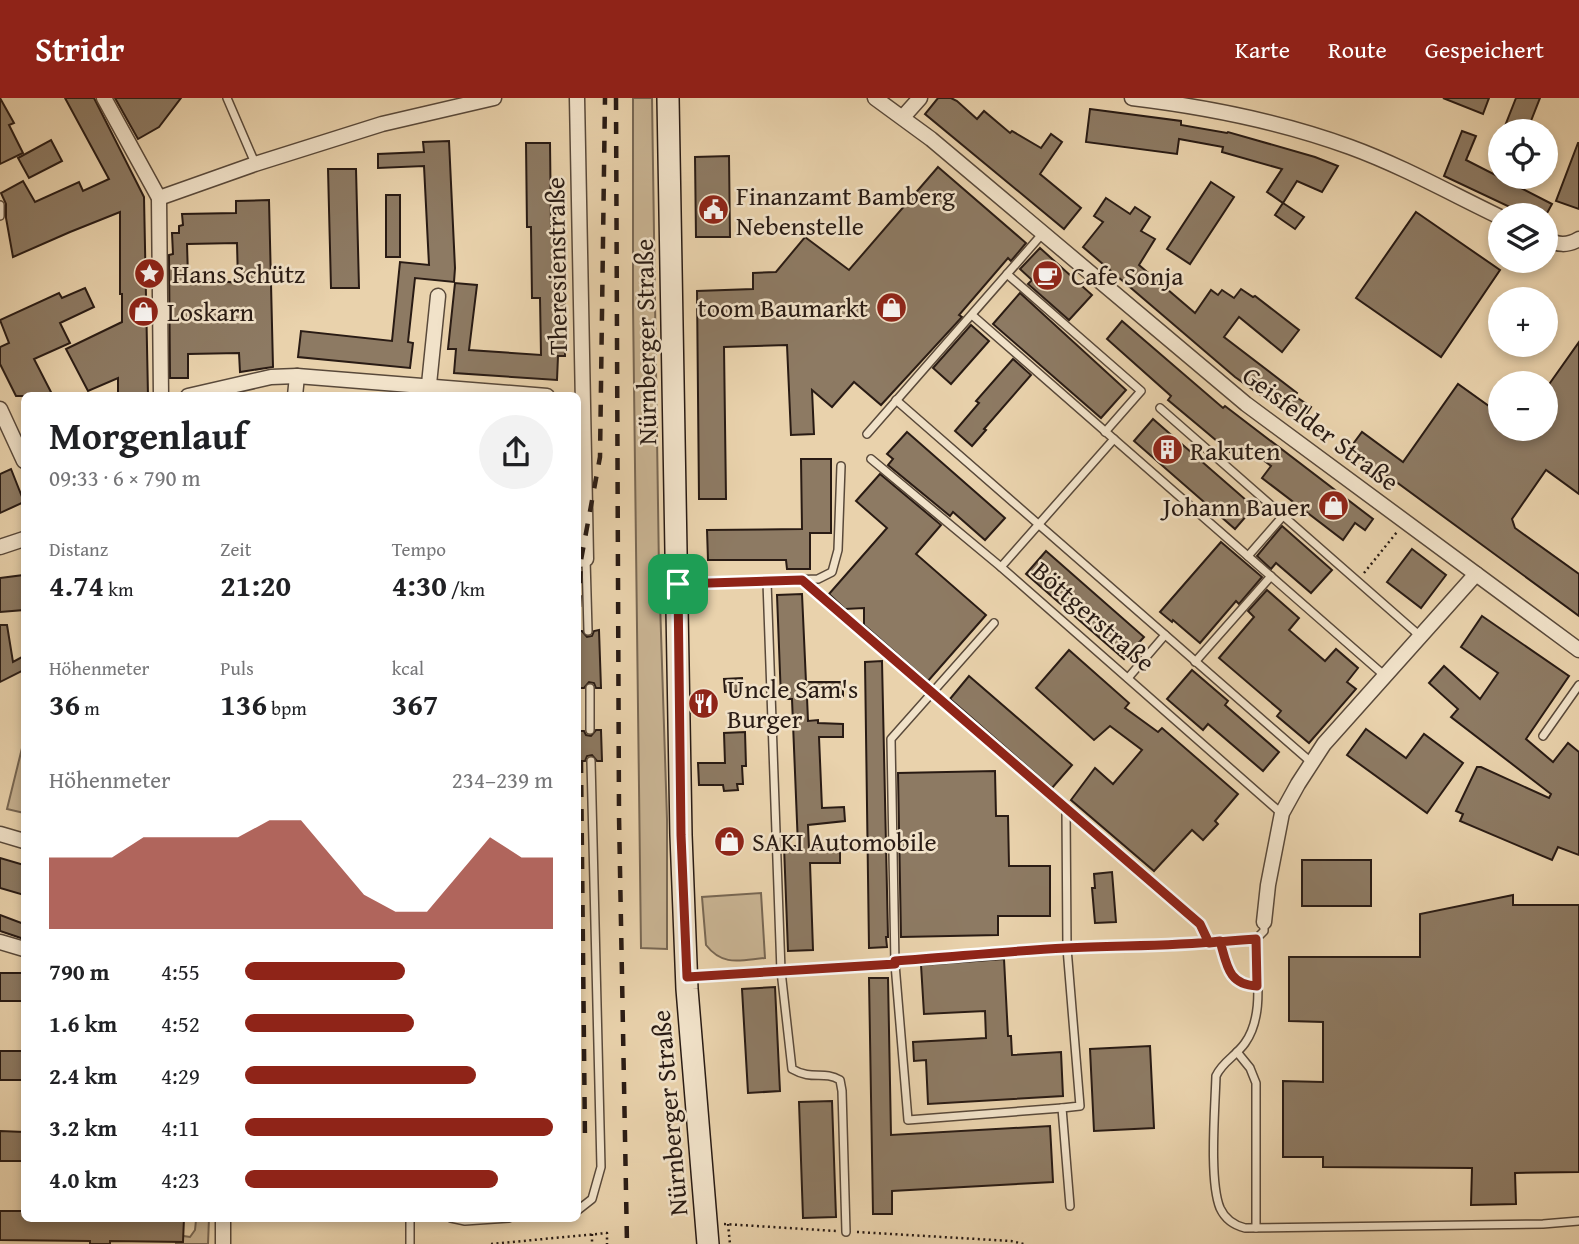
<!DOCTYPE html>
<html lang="de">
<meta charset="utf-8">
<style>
body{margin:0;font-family:"Gentium Book Plus",serif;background:#f2f2f2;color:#202124;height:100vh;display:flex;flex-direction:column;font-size:26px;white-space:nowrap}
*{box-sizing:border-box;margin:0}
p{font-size:23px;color:#757577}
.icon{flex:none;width:38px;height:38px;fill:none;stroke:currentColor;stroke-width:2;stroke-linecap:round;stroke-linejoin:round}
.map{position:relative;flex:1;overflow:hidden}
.side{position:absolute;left:21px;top:294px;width:560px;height:830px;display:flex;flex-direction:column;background:#fff;border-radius:10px;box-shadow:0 4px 10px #0003}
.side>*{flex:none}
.buttons{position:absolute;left:1488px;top:21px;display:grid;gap:14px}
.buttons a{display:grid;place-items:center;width:70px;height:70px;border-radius:50%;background:#fff;box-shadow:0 4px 10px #0003;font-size:35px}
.pin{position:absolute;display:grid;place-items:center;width:60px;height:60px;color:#fff;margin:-30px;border-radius:14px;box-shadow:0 4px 10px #0006}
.round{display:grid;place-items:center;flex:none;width:74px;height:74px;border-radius:37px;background:#f2f2f2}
.head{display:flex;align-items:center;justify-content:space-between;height:119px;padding:0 28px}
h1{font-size:38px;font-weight:700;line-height:52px}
.stats{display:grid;grid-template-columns:repeat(3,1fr);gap:10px;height:119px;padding:7px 28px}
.stats div{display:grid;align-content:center}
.stats b{font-size:30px;font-weight:700}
.stats small{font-size:19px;font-weight:400}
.stats p{font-size:19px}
.chart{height:196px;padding:14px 28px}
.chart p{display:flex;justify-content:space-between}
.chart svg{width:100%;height:126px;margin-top:7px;fill:#8f2418;opacity:.7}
ul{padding:0 28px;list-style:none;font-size:23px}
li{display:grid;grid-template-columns:112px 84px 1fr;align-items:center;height:52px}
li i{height:18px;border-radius:9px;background:#8f2418}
header{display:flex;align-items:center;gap:42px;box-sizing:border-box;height:98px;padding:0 35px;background:#8f2418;color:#fff}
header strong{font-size:33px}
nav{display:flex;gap:38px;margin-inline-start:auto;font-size:24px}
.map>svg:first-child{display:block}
</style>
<header>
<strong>Stridr</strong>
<nav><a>Karte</a><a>Route</a><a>Gespeichert</a></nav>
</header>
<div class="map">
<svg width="1579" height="1146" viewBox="0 0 1579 1146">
<rect width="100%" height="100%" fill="#e9d2ac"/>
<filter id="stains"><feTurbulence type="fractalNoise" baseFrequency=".00286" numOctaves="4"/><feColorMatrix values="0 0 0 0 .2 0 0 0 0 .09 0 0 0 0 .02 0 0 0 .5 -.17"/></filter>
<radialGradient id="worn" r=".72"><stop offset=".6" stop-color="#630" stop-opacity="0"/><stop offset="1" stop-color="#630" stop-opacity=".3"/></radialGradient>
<g fill="#c8b392" stroke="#786753" stroke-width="2">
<polygon points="633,0 652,0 659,473 667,721 667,851 641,850 633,207"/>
<polygon points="24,642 24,715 7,711"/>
<path d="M761 795 765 860C741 862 723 869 706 847L702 799Z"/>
<polygon points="194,1120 209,1120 208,1146 176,1146 176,1144 182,1144 183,1138 190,1139 195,1132 196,1122"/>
</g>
<g fill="#8d7a63" stroke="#291b14" stroke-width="2" fill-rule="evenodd">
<polygon points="0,0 14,25 9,27 23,55 0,66"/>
<polygon points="65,0 94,0 144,99 148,298 118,298 118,280 88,293 66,251 122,224 122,196 120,196 120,114 70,134 13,159 6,120 6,106 1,95 23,83 35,104 79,84 83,93 109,81"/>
<polygon points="115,0 181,0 159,29 138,41"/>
<polygon points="938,0 951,0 957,3 977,21 984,13 1010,35 1012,33 1041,50 1051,36 1062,44 1040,76 1081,110 1064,131 925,16"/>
<polygon points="1443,0 1489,0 1483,16"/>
<polygon points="1516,0 1540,0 1527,33 1503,33"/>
<polygon points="1090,11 1181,23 1181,27 1227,35 1228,34 1315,59 1338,68 1322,94 1297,83 1283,105 1267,94 1282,71 1222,54 1223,49 1179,41 1177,56 1086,44"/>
<polygon points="1462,33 1476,38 1466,62 1552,106 1546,117 1527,117 1444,78"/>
<polygon points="51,42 62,63 29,80 18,60"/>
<polygon points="449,43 455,170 454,184 415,180 408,244 413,245 410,270 298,259 301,233 392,243 400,164 429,167 424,68 378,70 378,56 424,54 423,44"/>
<polygon points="526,45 550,45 551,128 556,128 557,174 564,174 565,258 558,258 557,282 454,275 456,251 448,251 455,185 477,187 469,252 541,257 540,200 532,200 531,129 527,129"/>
<polygon points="1578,45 1579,45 1579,111 1556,103"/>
<polygon points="729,58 730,139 696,139 695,59"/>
<polygon points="938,69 1026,145 1011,163 1008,160 959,217 962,219 881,307 854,284 832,309 812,292 814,336 791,337 787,247 724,249 726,401 699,401 697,193 753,191 753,175 776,174 805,139 849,172"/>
<polygon points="328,71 356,71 359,190 331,190"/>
<polygon points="1211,84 1234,99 1190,166 1167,151"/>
<rect x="386" y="97" width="14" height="62"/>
<polygon points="1106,100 1130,116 1135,109 1150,119 1141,133 1155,141 1139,167 1195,215 1211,192 1218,197 1222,192 1234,200 1241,191 1253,199 1255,198 1299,232 1282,254 1239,219 1224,239 1297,295 1295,298 1311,309 1300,325 1235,279 1083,149 1103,124 1094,118"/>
<path d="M269 102 273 269 240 274 239 255 188 256V280H170L169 157 173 156 172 135H179V128L183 127 182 116 236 115V103ZM237 145 238 185 188 179 187 146Z"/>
<polygon points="1283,105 1304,119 1295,131 1275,117"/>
<polygon points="1416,114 1500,172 1441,259 1356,200"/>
<polygon points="1040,150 1092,197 1069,222 1028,186 1032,182 1020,171"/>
<polygon points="85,190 94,209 60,225 70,245 34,261 53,298 16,298 0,266 0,249 9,245 0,222 59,195 62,200"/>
<polygon points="1020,195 1126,292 1101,320 993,226"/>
<polygon points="1122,223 1223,310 1225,308 1373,421 1365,432 1355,425 1343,442 1262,380 1271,368 1245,348 1236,359 1205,333 1168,302 1171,298 1107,241"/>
<polygon points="971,227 989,243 951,286 933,270"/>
<polygon points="1579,244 1579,396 1546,372 1512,421 1515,430 1579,476 1579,518 1350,350 1362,334 1403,364 1458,286 1500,316 1500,331 1545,331 1545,292"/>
<polygon points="1013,261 1031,277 984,331 986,332 972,348 955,333 979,305 976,303"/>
<polygon points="1153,321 1254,409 1235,431 1134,343"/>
<polygon points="907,334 1005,420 985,442 953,414 950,418 888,367 893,361 887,356"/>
<polygon points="801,361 831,361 831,435 810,435 810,471 787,471 786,462 708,462 707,432 802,431"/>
<polygon points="11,371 24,404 0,415 0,376"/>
<polygon points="880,376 941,427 916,456 986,517 928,583 864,527 864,510 845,511 829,496 887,430 856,403"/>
<polygon points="1282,428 1332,472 1311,495 1276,465 1271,471 1257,458"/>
<polygon points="1221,444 1262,479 1239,506 1236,503 1200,545 1173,522 1172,524 1160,514"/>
<polygon points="1412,451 1446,477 1421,510 1387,484"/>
<polygon points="1046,453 1144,539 1124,561 1026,476"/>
<polygon points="24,477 24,512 0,514 0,480"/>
<polygon points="1267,492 1299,520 1289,532 1325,563 1336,551 1358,570 1347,584 1356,591 1309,645 1277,618 1281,613 1219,560 1254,519 1248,513"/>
<polygon points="802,496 806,584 843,584 843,598 807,599 808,623 818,622 818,625 843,626 843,639 819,639 822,710 844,709 845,723 808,727 809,750 840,751 840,765 810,765 813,852 788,853 784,748 798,748 792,601 781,601 777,497"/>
<polygon points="1482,518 1569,578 1526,641 1553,664 1568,645 1579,654 1579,757 1558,749 1552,762 1460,723 1463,716 1456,713 1477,669 1481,669 1549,700 1551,696 1451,619 1458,611 1429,585 1444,568 1480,601 1498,575 1461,549"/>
<polygon points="0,527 7,527 13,564 24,558 24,572 0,584"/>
<polygon points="599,532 601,590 596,590 594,585 589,584 584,590 578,590 578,533 582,533 587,539 592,538 594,533"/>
<polygon points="1069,552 1129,605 1125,610 1158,634 1162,630 1238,696 1215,723 1218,726 1203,742 1192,732 1154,773 1071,702 1095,670 1113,686 1142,652 1110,628 1094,642 1036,590"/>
<polygon points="882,563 888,839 886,839 887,849 869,850 865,564"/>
<polygon points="1192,572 1228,603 1225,607 1279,654 1263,673 1208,626 1203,632 1167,601"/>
<polygon points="969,578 1072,667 1052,690 950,601"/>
<polygon points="742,580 743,593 725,594 724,581"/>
<polygon points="1366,631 1406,660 1424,636 1463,665 1427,715 1347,657"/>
<polygon points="596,632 601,632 602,663 597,663 592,657 587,658 585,663 578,663 578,633 584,633 586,637 591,638"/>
<polygon points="745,634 746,668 742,668 743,686 737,686 738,692 724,693 723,687 699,687 698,665 725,665 724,635"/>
<polygon points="995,673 996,718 1008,718 1009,768 1050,768 1050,818 998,818 998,837 901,839 898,675"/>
<polygon points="0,760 24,767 24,797 0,790"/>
<rect x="1302" y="762" width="69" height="46"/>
<polygon points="1112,774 1116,824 1095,825 1092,790 1095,790 1094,776"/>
<polygon points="1513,797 1513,807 1579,807 1579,1074 1515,1075 1516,1106 1471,1107 1472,1070 1323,1069 1323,1059 1283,1059 1283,983 1323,984 1323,924 1289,923 1289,859 1420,859 1420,816"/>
<polygon points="0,817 24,826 24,841 0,833"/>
<polygon points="1004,861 1008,938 1011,938 1012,957 1061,954 1063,998 928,1006 926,962 914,963 913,944 986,940 985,913 924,916 921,867"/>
<rect x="0" y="875" width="24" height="28"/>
<polygon points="869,880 888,880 891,1037 1050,1028 1053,1084 892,1093 892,1116 873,1116"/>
<polygon points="775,889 780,993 748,995 742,891"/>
<polygon points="1150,948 1154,1030 1094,1033 1090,951"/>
<rect x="0" y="953" width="24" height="29"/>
<polygon points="832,1003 836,1119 803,1120 799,1004"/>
<polygon points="0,1033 24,1034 24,1063 0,1063"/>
<polygon points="0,1113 24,1113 24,1120 184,1120 183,1144 110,1143 110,1146 90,1146 90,1143 0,1142"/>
</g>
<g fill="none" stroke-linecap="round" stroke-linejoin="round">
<defs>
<g id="lane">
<polyline points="227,0 255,65"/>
<polyline points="0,107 0,118"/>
<polyline points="1007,176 1141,293 1105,334"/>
<polyline points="972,217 1385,578"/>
<polyline points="896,302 1312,665"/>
<polyline points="1160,310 1420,538"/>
<polyline points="867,336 1043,135"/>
<polyline points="871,361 1001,469 1281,715"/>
<polyline points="1248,458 1283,418"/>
<polyline points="586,461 588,533"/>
<polyline points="1001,469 1114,341"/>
<polyline points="802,482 1066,711 1067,850 1174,848 1256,841 1264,833 1264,824"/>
<path d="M767 484 781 873 792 971C813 983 823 972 840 982L842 993 846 1134"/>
<polyline points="678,486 818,481 832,474 838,452 841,368"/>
<polyline points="994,525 891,641 895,866 908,1022 1062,1010"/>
<polyline points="1195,564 1271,478"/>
<polyline points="1128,580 1165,537"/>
<polyline points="590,590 590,632"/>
<polyline points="1543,638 1579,587"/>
<polyline points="1066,711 1200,826 1209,845"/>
<path d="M1256 841C1256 875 1265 917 1245 945 1236 958 1222 964 1216 978 1215 1011 1209 1083 1220 1110 1225 1121 1233 1127 1245 1130L1543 1126 1579 1123"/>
<path d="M1221 843C1227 867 1228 887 1257 888"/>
<polyline points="895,863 1067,850 1080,1008 1062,1010 1070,1108"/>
<polyline points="690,878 895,866"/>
<polyline points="1237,954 1250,970 1256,985 1256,1130"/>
<polyline points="578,1112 592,1101 601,1069 591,663"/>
<polyline points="451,1120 465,1123 509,1120"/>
<polyline points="410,1146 410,1120"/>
</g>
<g id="street">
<polyline points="104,0 159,100 161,298"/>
<polyline points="577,0 586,461 578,462"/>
<polyline points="875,0 931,41 1246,306 1579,552"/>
<path d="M1132 0C1207 9 1279 23 1350 49 1402 68 1450 95 1500 119"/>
<polyline points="903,19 920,0"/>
<polyline points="159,100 255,66 382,26 494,0"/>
<path d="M1545 141C1558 147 1567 148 1579 141"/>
<polyline points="428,296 438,198"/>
<polyline points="188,298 271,279 297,278 547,298"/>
<polyline points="295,298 297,278"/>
<polyline points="0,311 24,363"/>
<polyline points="0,449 24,441"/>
<polyline points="0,736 24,743"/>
<polyline points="1264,824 1268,787 1282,715 1298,686 1324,646 1476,476"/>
<polyline points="0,844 24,851"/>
<polyline points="223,1120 223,1146"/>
</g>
<polyline id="secondary" points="668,0 681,737 687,891 708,1146"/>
</defs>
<use href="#lane" stroke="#59493a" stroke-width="10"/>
<use href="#street" stroke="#59493a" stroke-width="17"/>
<use href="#secondary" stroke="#291b14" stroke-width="24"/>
<g stroke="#291b14" stroke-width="2.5" stroke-dasharray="2 3.5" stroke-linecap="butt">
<polyline points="1364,475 1397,434"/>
<polyline points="724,1126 836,1133"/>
<polyline points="728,1126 730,1146"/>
<polyline points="857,1134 1011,1143 1024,1146"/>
<polyline points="592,1136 592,1146"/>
<polyline points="491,1146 607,1135 607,1146"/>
</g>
<use href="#lane" stroke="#f1e2c9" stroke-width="7"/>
<use href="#street" stroke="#f1e2c9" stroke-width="14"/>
<use href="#secondary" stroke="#f1e2c9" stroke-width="21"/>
<g stroke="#291b14" stroke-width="4.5" stroke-dasharray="12 12" stroke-linecap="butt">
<polyline points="616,0 619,718 627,1146"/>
<polyline points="578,533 581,462 600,359 605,0"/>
<polyline points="581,663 585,1044"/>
</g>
</g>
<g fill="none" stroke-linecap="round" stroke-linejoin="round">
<defs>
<path id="route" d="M678 486 681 737 687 879 895 866V863C952 859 1009 853 1066 850 1117 847 1169 849 1220 843 1227 867 1228 887 1257 888L1256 841C1240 842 1225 843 1209 845L1200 826 802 482 678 486"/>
</defs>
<use href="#route" stroke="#fff" stroke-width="14"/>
<use href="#route" stroke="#8f2418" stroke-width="9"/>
</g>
<defs>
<symbol id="civic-disc" viewBox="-11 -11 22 22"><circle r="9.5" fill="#8f2418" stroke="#f1e2c9"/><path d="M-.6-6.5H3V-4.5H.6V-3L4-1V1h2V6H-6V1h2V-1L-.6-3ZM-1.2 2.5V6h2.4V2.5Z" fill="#fff"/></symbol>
<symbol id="sight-disc" viewBox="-11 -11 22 22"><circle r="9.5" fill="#8f2418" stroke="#f1e2c9"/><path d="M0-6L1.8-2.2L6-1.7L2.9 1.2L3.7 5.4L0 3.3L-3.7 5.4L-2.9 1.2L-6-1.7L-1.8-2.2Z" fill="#fff"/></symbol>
<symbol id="cafe-disc" viewBox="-11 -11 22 22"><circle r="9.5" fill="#8f2418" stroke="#f1e2c9"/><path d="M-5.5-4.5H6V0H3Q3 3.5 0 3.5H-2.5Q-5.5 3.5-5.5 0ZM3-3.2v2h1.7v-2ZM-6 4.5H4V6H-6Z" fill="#fff"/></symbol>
<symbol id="shop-disc" viewBox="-11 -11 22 22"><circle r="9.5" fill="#8f2418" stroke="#f1e2c9"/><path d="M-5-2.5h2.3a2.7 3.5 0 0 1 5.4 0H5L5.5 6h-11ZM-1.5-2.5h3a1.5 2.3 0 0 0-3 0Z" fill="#fff"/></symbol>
<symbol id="building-disc" viewBox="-11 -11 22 22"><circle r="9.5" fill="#8f2418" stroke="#f1e2c9"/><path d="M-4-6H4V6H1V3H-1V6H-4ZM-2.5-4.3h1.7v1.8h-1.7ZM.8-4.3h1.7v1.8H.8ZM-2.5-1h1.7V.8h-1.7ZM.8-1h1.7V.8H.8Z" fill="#fff"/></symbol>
<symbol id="restaurant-disc" viewBox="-11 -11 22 22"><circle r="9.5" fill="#8f2418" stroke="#f1e2c9"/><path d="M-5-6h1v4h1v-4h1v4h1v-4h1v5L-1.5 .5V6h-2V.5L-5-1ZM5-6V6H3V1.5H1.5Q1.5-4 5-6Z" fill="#fff"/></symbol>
</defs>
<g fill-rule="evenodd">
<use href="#civic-disc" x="696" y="94" width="35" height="35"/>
<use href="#sight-disc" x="132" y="158" width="35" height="35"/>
<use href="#cafe-disc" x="1030" y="160" width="35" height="35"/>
<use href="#shop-disc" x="874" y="192" width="35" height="35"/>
<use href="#shop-disc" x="126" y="196" width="35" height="35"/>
<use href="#building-disc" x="1150" y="334" width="35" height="35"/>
<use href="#shop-disc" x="1316" y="390" width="35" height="35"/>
<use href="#restaurant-disc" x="686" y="588" width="35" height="35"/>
<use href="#shop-disc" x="712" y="726" width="35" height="35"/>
</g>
<g text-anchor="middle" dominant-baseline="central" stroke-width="5" stroke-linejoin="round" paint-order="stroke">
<g font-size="26" fill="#291b14" stroke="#f1e2c9" text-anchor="start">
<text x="736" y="97">Finanzamt Bamberg<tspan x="736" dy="30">Nebenstelle</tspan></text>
<text x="172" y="175">Hans Schütz</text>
<text x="1071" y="177">Cafe Sonja</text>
<text x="868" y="209" text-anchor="end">toom Baumarkt</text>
<text x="167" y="213">Loskarn</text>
<text x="1190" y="352">Rakuten</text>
<text x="1310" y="408" text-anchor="end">Johann Bauer</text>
<text x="727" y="590">Uncle Sam's<tspan x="727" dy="30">Burger</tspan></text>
<text x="752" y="743">SAKI Automobile</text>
</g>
<g font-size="26" fill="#291b14" stroke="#f1e2c9">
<text transform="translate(556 168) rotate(-91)">Theresienstraße</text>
<text transform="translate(645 244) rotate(-91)">Nürnberger Straße</text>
<text transform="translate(1321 330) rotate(37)">Geisfelder Straße</text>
<text transform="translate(1094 518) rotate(41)">Böttgerstraße</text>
<text transform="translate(669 1015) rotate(-95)">Nürnberger Straße</text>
</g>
</g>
<rect width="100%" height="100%" filter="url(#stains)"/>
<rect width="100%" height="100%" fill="url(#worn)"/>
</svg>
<div class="buttons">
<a><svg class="icon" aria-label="locate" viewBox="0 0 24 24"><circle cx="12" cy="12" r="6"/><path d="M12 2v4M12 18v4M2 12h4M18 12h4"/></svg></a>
<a><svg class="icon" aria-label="layers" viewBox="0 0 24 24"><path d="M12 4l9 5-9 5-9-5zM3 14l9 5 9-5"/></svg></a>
<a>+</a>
<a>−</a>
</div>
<div class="pin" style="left:678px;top:486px;background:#1e9e55"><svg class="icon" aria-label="arrive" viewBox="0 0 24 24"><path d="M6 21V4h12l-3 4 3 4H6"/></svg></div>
<section class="side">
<div class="head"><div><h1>Morgenlauf</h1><p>09:33 · 6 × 790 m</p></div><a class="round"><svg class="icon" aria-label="share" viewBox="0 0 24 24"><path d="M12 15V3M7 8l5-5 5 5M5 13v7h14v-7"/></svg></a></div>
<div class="stats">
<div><p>Distanz</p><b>4.74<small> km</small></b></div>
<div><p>Zeit</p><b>21:20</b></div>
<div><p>Tempo</p><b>4:30<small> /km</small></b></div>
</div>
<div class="stats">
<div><p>Höhenmeter</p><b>36<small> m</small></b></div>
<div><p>Puls</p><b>136<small> bpm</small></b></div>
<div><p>kcal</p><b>367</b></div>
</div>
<div class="chart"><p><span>Höhenmeter</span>234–239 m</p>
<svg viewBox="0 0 160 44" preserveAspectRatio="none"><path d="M0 44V19L10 19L20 19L30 12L40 12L50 12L60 12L70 6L80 6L90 19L100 32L110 38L120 38L130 25L140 12L150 19L160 19V44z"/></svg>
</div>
<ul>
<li><b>790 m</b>4:55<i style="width:52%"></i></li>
<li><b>1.6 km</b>4:52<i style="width:55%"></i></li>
<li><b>2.4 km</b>4:29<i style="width:75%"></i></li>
<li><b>3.2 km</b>4:11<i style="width:100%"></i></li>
<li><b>4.0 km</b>4:23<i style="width:82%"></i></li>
</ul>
</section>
</div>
